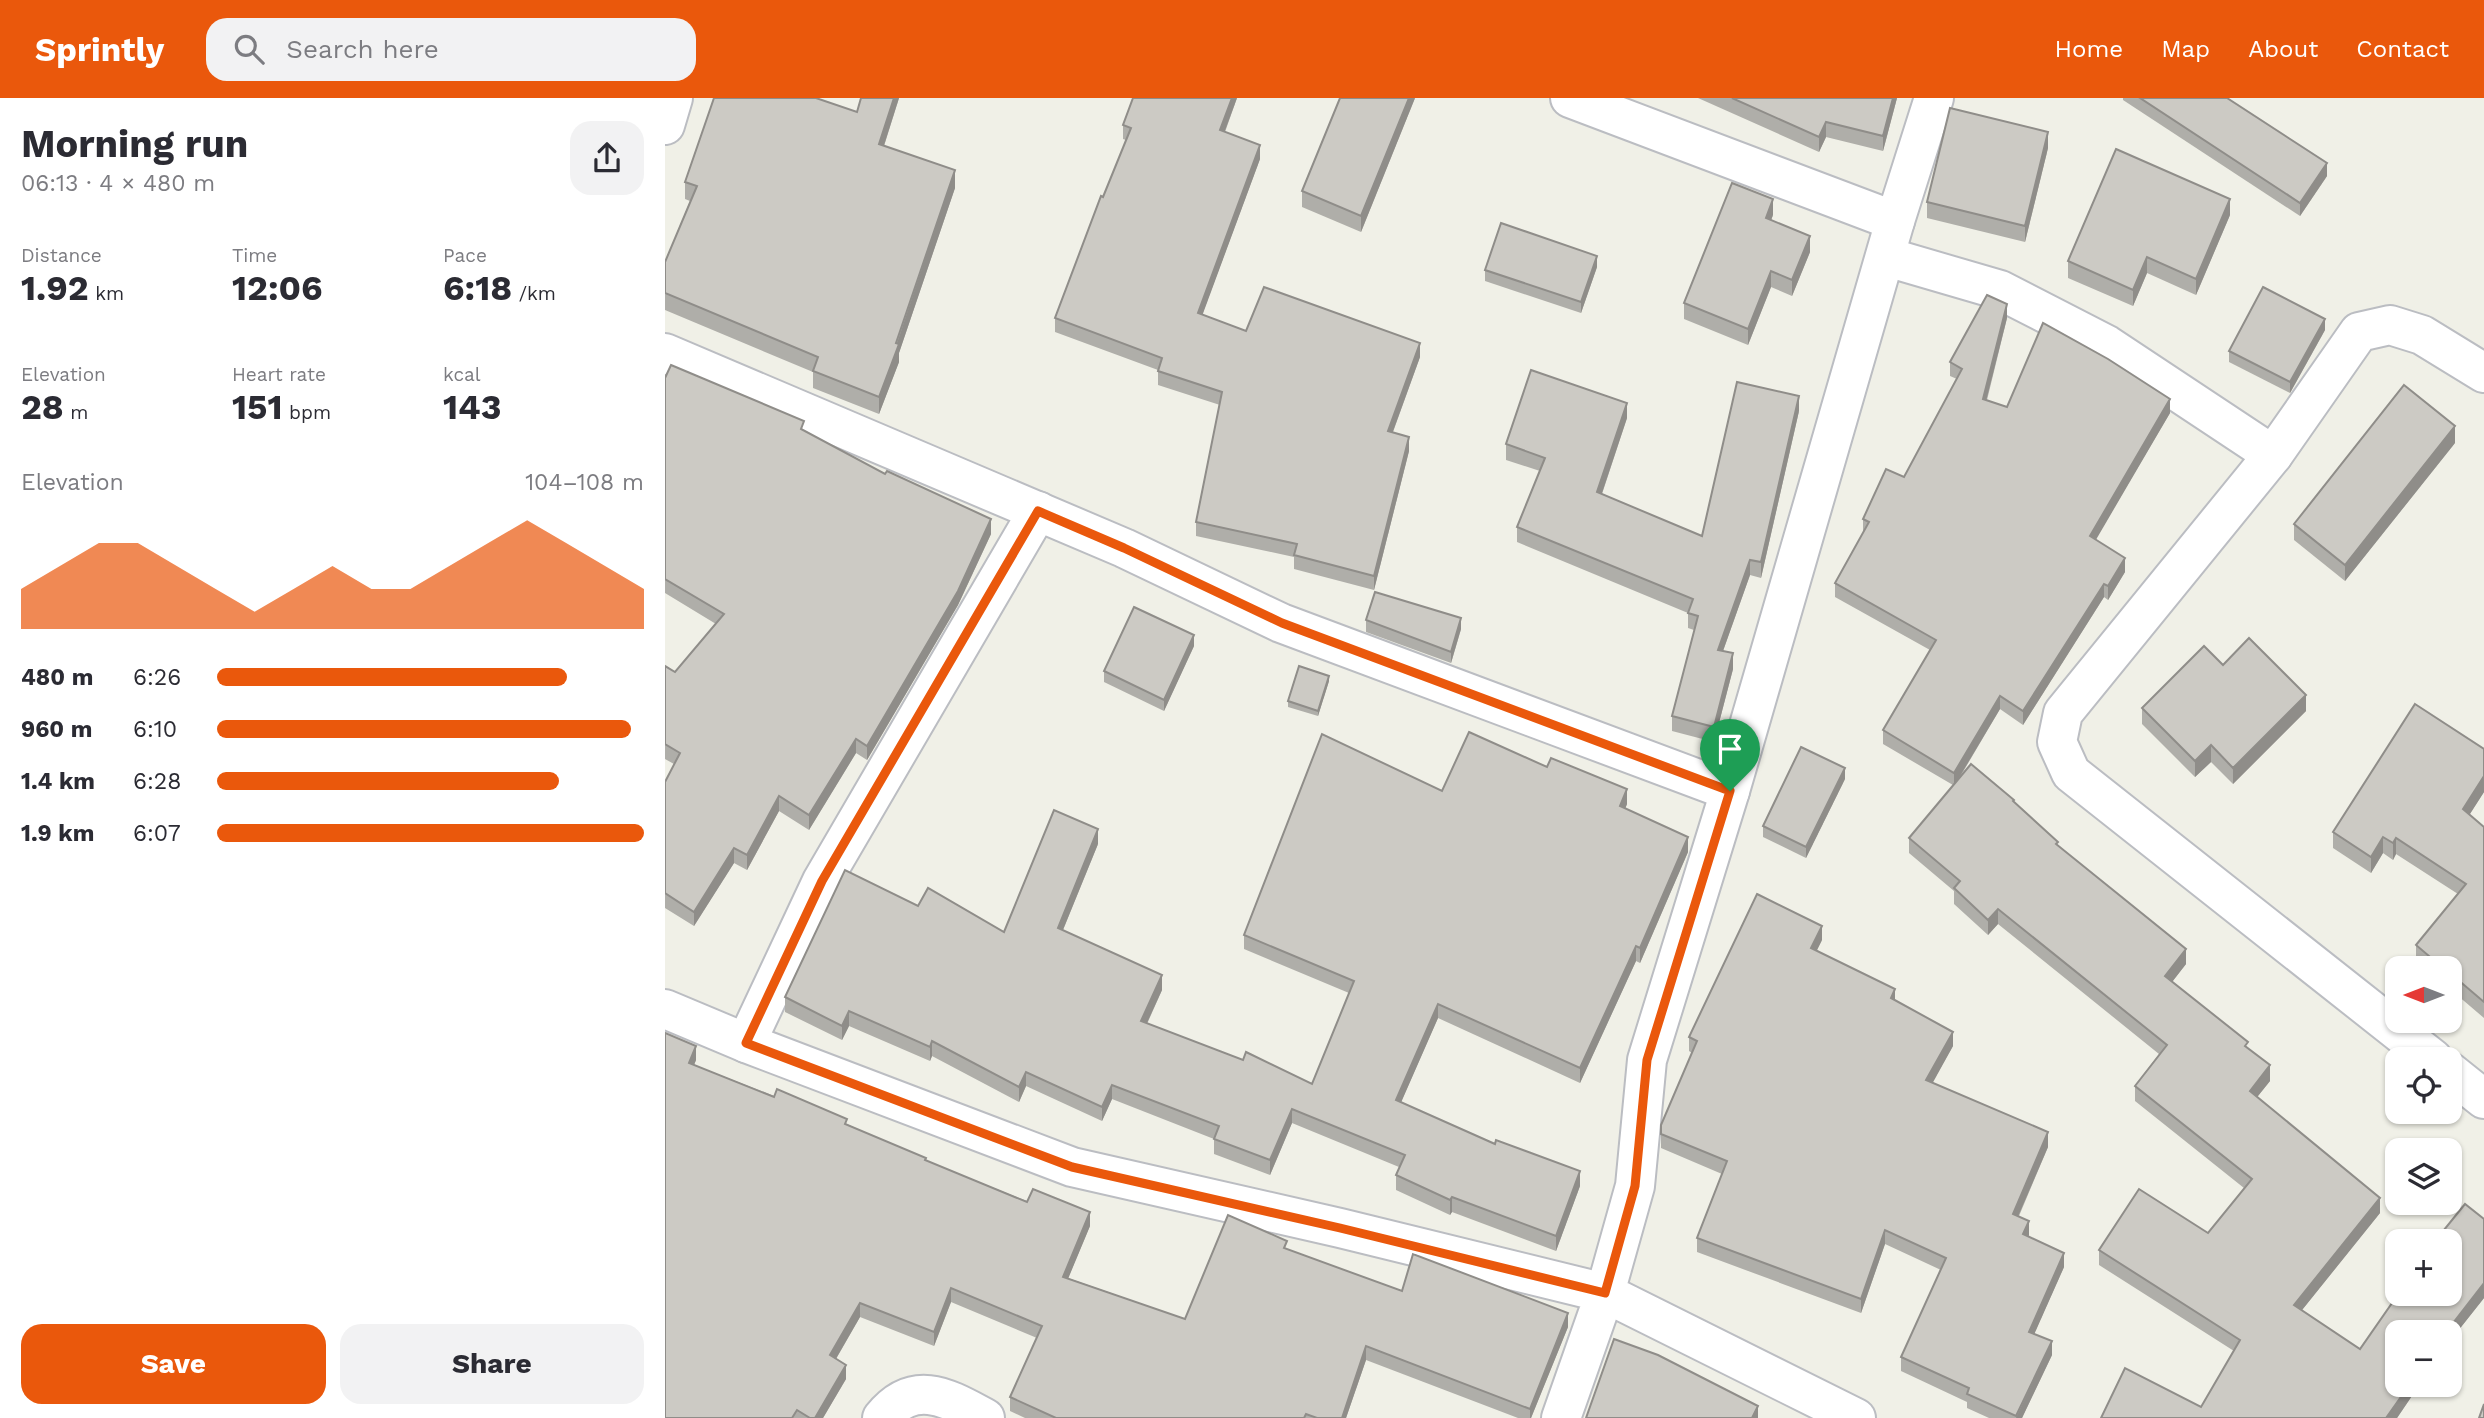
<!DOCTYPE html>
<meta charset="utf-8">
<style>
body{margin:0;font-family:"Work Sans",sans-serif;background:#f2f2f3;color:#2b2b33;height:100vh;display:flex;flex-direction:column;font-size:26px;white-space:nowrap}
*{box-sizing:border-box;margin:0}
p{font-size:23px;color:#7c7c81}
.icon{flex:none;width:38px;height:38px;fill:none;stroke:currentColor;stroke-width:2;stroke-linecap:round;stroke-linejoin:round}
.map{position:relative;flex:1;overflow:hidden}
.sheet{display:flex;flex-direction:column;background:#fff;width:665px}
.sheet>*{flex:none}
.needle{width:46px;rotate:270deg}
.tools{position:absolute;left:1720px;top:858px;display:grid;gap:14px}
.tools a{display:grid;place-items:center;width:77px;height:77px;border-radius:14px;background:#fff;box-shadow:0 2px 5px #0004;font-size:35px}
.pin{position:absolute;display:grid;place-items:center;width:60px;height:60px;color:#fff;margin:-72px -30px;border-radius:50% 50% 50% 0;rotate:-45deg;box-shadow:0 0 7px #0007}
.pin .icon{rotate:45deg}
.round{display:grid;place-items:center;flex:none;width:74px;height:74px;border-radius:21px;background:#f2f2f3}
.overview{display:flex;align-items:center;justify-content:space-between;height:119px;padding:0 21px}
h1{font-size:38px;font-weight:700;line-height:52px}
.stats{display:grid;grid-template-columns:repeat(3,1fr);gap:10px;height:119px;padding:7px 21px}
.stats div{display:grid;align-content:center}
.stats b{font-size:35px;font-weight:700}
.stats small{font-size:19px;font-weight:400}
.stats p{font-size:19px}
.chart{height:196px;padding:14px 21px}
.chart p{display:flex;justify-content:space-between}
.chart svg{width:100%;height:126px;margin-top:7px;fill:#ea580c;opacity:.7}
.button{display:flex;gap:14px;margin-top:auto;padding:14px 21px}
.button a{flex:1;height:80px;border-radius:21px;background:#ea580c;color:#fff;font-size:28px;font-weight:700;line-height:80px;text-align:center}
.button a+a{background:#f2f2f3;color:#2b2b33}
ul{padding:0 21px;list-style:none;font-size:23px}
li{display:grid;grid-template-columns:112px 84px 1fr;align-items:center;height:52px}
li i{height:18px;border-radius:9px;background:#ea580c}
header{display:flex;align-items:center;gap:42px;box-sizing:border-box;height:98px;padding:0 35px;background:#ea580c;color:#fff}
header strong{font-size:33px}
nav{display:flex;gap:38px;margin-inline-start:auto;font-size:24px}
.search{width:490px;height:63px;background:#f2f2f3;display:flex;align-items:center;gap:18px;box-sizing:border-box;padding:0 24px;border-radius:21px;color:#7c7c81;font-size:26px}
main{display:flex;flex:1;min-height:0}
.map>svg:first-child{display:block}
</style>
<header>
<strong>Sprintly</strong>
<div class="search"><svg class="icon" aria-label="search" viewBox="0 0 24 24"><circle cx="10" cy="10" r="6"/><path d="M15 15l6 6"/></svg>Search here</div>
<nav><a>Home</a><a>Map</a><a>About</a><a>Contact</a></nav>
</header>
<main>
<section class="sheet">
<div class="overview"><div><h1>Morning run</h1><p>06:13 · 4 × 480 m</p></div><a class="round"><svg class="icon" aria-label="share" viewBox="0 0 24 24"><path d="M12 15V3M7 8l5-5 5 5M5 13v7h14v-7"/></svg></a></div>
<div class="stats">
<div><p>Distance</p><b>1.92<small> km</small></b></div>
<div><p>Time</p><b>12:06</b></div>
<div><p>Pace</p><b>6:18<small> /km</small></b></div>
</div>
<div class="stats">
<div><p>Elevation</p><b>28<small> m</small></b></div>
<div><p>Heart rate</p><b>151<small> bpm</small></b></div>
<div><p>kcal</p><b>143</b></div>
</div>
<div class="chart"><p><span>Elevation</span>104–108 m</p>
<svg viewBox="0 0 160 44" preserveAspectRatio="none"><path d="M0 44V30L10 22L20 14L30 14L40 22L50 30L60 38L70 30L80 22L90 30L100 30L110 22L120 14L130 6L140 14L150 22L160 30V44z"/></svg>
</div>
<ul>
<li><b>480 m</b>6:26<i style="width:82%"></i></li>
<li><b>960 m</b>6:10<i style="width:97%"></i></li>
<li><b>1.4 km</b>6:28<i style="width:80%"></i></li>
<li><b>1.9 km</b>6:07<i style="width:100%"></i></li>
</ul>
<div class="button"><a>Save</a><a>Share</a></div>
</section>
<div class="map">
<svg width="1819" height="1320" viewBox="0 0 1819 1320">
<rect width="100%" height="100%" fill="#f0f0e7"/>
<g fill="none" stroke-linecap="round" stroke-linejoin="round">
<defs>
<g id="minor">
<polyline points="905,0 1230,123"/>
<polyline points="0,27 8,0"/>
<polyline points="1222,159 1335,192 1442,247 1608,357 1398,615 1392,644 1406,675 1768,961"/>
<polyline points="0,255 459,450 616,525 1065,693"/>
<polyline points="1608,357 1694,234 1725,227 1757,237 1819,275"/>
<polyline points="0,911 81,945 407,1069 675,1130 940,1195 896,1320"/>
<polyline points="81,945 157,783 373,413"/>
<polyline points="1785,974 1819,1001"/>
<path d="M217 1320C250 1279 284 1301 320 1320"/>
<polyline points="1191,1320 940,1195 970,1088 982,962 1065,693 1230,123 1269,0"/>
</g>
</defs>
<use href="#minor" stroke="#bbbdc2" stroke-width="42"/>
<use href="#minor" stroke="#fff" stroke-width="38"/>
</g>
<g fill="#afaea9">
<polygon points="196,0 234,0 219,48 290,90 234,255 234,264 214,316 148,290 148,274 0,212 0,164 25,103 20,101 20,84 192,14"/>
<polygon points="572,0 560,34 595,61 537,217 581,233 755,259 728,334 744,353 709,492 629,471 629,459 531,438 531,424 555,307 493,287 493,272 390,234 390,220 461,42 458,41 458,27"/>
<polygon points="750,0 696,134 637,109 637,93"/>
<polygon points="1033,0 1232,0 1218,53 1161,39 1154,54"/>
<polygon points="1458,0 1562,0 1662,78 1635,118 1458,2"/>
<polygon points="1383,50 1360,144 1262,120 1262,104"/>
<polygon points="1108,117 1106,122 1145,154 1127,198 1106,189 1083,247 1019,221 1019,205"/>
<polygon points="1565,117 1531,197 1482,175 1468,208 1403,180 1403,163"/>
<polygon points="932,169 916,215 820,183 820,172"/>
<polygon points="1342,220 1322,302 1342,309 1505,315 1430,442 1460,474 1443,502 1439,499 1358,627 1335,611 1295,679 1349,705 1393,747 1521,866 1507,884 1583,950 1605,983 1592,999 1715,1115 1637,1212 1695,1251 1731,1201 1731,1193 1732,1190 1732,1195 1785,1195 1819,1121 1819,1200 1785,1243 1785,1234 1755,1286 1732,1320 1436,1320 1536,1309 1569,1253 1434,1167 1434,1152 1543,1135 1579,1090 1470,1003 1470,988 1494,956 1333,826 1323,837 1289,806 1289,793 1244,755 1244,740 1288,687 1218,646 1218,632 1265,552 1170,499 1170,485 1198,435 1198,421 1239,379 1292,281 1285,278 1285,264"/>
<polygon points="1660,232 1625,295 1564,264 1564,253"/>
<polygon points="0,280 139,332 326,436 293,507 202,662 191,655 144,732 114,713 82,772 69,765 29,828 0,810 0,684 9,666 0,661 0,568 10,574 51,526 0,495"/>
<polygon points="1134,313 1096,480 1085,477 1058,553 1068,571 1049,644 1007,633 1007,618 1029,532 1023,530 1023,515 852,444 852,429 875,373 841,362 841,346 962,320 937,396 1037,438"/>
<polygon points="1790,345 1680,483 1629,442 1629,426"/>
<polygon points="701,522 796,531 786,565 701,534"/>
<polygon points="529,548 499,613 439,584 439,573"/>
<polygon points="1558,567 1641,613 1568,686 1546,664 1530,679 1477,626 1477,610"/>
<polygon points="664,583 653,618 623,609 623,603"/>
<polygon points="1819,651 1819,694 1804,717 1819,729 1819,920 1785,891 1785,870 1759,870 1751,863 1751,847 1793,796 1731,756 1728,762 1718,755 1706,775 1668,750 1668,734"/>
<polygon points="1180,681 1141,760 1098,739 1098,728"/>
<polygon points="777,693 962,706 960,711 1023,754 975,865 971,863 915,985 773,920 736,1004 915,1088 891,1153 787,1114 785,1117 731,1092 731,1077 734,1069 627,1025 605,1077 549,1056 549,1041 447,1001 437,1023 361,988 354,1004 267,958 265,963 184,928 177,942 120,914 120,899 253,808 339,834 433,746 398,832 497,892 482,926 578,962 647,986 684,895 579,851 579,837"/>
<polygon points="1157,842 1152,852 1230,902 1288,948 1267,985 1383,1049 1354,1118 1364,1138 1399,1169 1369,1236 1387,1257 1357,1320 1324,1320 1302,1310 1302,1304 1236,1273 1236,1259 1276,1172 1220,1146 1196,1215 1032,1154 1032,1140 1057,1076 996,1050 996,1036 1027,955 1024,953 1024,939"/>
<polygon points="0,935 31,962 29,967 182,1026 261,1063 425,1128 403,1180 520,1221 622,1151 737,1193 903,1229 866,1320 853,1320 701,1262 681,1320 360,1320 345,1313 345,1299 372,1240 286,1204 269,1248 195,1219 171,1261 181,1281 158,1320 0,1320"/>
</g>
<g fill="#8f8d89">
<polygon points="229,0 234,0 214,63 214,46"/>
<polygon points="567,0 572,0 555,46 555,32"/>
<polygon points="744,0 750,0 696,134 696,118"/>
<polygon points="1228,0 1232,0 1218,53 1218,38"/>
<polygon points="1161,24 1161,39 1154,54 1154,39"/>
<polygon points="1383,34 1383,50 1360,144 1360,128"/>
<polygon points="595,47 595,61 533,229 533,215"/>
<polygon points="1662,65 1662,78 1635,118 1635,105"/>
<polygon points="290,72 290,90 234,255 234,264 214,316 214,299"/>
<polygon points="1108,101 1108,117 1101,136 1101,120"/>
<polygon points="1565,101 1565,117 1531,197 1531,181"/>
<polygon points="1145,138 1145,154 1127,198 1127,182"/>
<polygon points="932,158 932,169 916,215 916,204"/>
<polygon points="1482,159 1482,175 1468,208 1468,192"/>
<polygon points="1106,173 1106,189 1083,247 1083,231"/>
<polygon points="1342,206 1342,220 1318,315 1318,301"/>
<polygon points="1660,221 1660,232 1625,295 1625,284"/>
<polygon points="755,245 755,259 723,347 723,333"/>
<polygon points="1134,298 1134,313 1096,480 1096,464"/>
<polygon points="1505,301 1505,315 1425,452 1425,438"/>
<polygon points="962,305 962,320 932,410 932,394"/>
<polygon points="1790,328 1790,345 1680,483 1680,467"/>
<polygon points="744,339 744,353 709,492 709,478"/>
<polygon points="326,421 326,436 293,507 202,662 202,648"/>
<polygon points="1460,460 1460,474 1443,502 1443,488"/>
<polygon points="1085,462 1085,477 1053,567 1053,552"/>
<polygon points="1439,486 1439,499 1358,627 1358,613"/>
<polygon points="796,520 796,531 786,565 786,554"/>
<polygon points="529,537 529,548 499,613 499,602"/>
<polygon points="1068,555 1068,571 1049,644 1049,629"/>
<polygon points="664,578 664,583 653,618 653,613"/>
<polygon points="1641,597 1641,613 1568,686 1568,670"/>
<polygon points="1335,598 1335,611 1289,688 1289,675"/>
<polygon points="191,641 191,655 144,732 144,717"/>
<polygon points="1546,647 1546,664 1530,679 1530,663"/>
<polygon points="1180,670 1180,681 1141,760 1141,749"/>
<polygon points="1819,678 1819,694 1798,727 1798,711"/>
<polygon points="962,691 962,706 955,723 955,708"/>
<polygon points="114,698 114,713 82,772 82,757"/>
<polygon points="433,731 433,746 393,844 393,830"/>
<polygon points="1023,739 1023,754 975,865 975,850"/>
<polygon points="1718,739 1718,755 1706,775 1706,759"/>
<polygon points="1731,740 1731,756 1728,762 1728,745"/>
<polygon points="69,750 69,765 29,828 29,814"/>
<polygon points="1333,811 1333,826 1323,837 1323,822"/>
<polygon points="1157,828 1157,842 1146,864 1146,850"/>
<polygon points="971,848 971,863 915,985 915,970"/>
<polygon points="1521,851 1521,866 1500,893 1500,878"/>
<polygon points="497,877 497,892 476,938 476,923"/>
<polygon points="1230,891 1230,905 1226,900"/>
<polygon points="773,906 773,920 731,1016 731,1002"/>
<polygon points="184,913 184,928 177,942 177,928"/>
<polygon points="1288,934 1288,948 1261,997 1261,982"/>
<polygon points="267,943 267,958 265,963 265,949"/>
<polygon points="31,948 31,962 24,979 24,965"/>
<polygon points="1605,967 1605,983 1585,1008 1585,993"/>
<polygon points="361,974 361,988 354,1004 354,989"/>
<polygon points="447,987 447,1001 437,1023 437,1009"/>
<polygon points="627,1011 627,1025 605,1077 605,1062"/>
<polygon points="1383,1034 1383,1049 1348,1130 1348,1116"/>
<polygon points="915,1073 915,1088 891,1153 891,1138"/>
<polygon points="787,1099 787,1114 785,1117 785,1102"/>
<polygon points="1715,1100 1715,1115 1629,1222 1629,1207"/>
<polygon points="425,1114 425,1128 398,1193 398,1179"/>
<polygon points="1364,1123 1364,1137 1358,1150 1358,1136"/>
<polygon points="1220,1132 1220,1146 1196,1215 1196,1201"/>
<polygon points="1399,1155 1399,1169 1364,1248 1364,1234"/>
<polygon points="1819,1185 1819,1200 1785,1243 1785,1234 1781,1234"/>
<polygon points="286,1190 286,1204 269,1248 269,1234"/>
<polygon points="195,1205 195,1219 165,1271 165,1257"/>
<polygon points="903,1215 903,1229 866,1320 865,1320 865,1311"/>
<polygon points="1387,1243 1387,1257 1357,1320 1351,1320"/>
<polygon points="701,1248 701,1262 681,1320 677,1320"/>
<polygon points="181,1267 181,1281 158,1320 150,1320"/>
<polygon points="1745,1286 1755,1286 1732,1320 1721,1320"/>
<polygon points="1093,1308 1093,1320 1087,1320"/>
</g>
<g fill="#cccac4" stroke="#8f8d89" stroke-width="2">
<polygon points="49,0 151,0 192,14 196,0 229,0 214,46 290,72 231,245 234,246 214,299 148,273 153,259 0,195 0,164 32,88 20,84"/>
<polygon points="468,0 567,0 555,32 595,47 533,215 581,233 599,189 755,245 723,333 744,339 709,478 629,457 632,446 531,424 557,294 493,273 497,260 390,220 436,98 438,99 466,30 458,27"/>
<polygon points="675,0 744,0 696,118 637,93"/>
<polygon points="1067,0 1228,0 1218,38 1161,24 1154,39"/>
<polygon points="1475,0 1562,0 1662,65 1635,105"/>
<polygon points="1285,10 1383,34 1360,128 1262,104"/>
<polygon points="1451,51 1565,101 1531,181 1482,159 1468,192 1403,163"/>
<polygon points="1067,85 1108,101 1101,120 1145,138 1127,182 1106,173 1083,231 1019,205"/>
<polygon points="836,125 932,158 916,204 820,172"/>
<polygon points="1598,189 1660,221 1625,284 1564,253"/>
<polygon points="1322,197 1342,206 1318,301 1342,309 1378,225 1443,261 1505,301 1425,438 1460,460 1443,488 1439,486 1358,613 1335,598 1289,675 1218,632 1271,542 1170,485 1204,424 1198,421 1221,371 1239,379 1297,271 1285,264"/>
<polygon points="6,267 139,323 136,331 220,376 222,373 326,421 293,493 202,648 191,641 144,717 114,698 82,757 69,750 29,814 0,795 0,684 15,655 0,646 0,568 10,574 59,516 0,481 0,280"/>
<polygon points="866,272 962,305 932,394 1037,438 1072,284 1134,298 1096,464 1085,462 1053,552 1068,555 1049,629 1007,618 1033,518 1023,515 1028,501 852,429 880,360 841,346"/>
<polygon points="1739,287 1790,328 1680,467 1629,426"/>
<polygon points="710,494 796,520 786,554 701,522"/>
<polygon points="469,509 529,537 499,602 439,573"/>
<polygon points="1584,540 1641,597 1568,670 1546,647 1530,663 1477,610 1539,548 1558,567"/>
<polygon points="634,568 664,578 653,613 623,603"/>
<polygon points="1750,606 1819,651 1819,678 1798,711 1819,729 1819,904 1785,875 1785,870 1778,870 1751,847 1801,786 1731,740 1728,745 1718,739 1706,759 1668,734"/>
<polygon points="804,634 882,669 886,660 962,691 955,708 1023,739 975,850 971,848 915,970 773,906 731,1002 830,1046 831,1042 915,1073 891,1138 787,1099 785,1102 731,1077 740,1057 627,1011 605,1062 549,1041 554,1028 447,987 437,1009 361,974 354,989 267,943 265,949 184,913 177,928 120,899 180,772 253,808 263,790 339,834 389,712 433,731 393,830 497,877 476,923 578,962 581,954 647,986 689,883 579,837 657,636 777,693"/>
<polygon points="1136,649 1180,670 1141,749 1098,728"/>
<polygon points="1306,666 1349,702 1348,703 1393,744 1391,746 1521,851 1500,878 1583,944 1580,948 1605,967 1585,993 1715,1100 1629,1207 1695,1251 1734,1195 1785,1195 1785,1143 1770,1143 1800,1106 1819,1121 1819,1185 1781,1234 1732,1234 1732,1286 1745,1286 1721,1320 1436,1320 1460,1270 1536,1309 1575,1242 1434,1152 1474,1091 1543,1135 1587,1081 1470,988 1502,947 1333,811 1323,822 1289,790 1295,783 1244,740"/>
<polygon points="1092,796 1157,828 1146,850 1230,891 1226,900 1288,934 1261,982 1383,1034 1348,1116 1364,1123 1358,1136 1399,1155 1364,1234 1387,1243 1351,1318 1302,1296 1304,1290 1236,1259 1281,1160 1220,1132 1196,1201 1032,1140 1062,1063 996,1036 996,1027 1032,943 1024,939"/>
<polygon points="0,935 31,948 24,965 109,999 112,991 182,1021 180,1026 261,1060 260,1062 362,1104 368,1091 425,1114 398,1179 520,1221 563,1117 622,1143 619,1150 737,1193 748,1156 903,1215 865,1311 701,1248 677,1320 652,1320 641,1316 639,1320 391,1320 345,1299 377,1228 286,1190 269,1234 195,1205 165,1257 181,1267 150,1320 145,1320 132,1312 127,1320 0,1320"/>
<polygon points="949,1241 993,1257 1093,1308 1087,1320 921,1320"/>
<polygon points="1819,1306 1819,1320 1814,1320"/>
</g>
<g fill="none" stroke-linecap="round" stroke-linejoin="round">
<defs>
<polygon id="route" points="373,413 459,450 617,525 1065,693 982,962 970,1088 940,1195 675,1130 407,1069 81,945 157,783"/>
</defs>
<use href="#route" stroke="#fff" stroke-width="14"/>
<use href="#route" stroke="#ea580c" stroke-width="9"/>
</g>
</svg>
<div class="tools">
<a><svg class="needle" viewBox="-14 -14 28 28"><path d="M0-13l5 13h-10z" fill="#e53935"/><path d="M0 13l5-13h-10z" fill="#7c7c81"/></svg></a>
<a><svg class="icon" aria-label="locate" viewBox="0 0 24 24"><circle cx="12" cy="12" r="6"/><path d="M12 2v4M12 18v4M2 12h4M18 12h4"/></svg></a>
<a><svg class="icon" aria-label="layers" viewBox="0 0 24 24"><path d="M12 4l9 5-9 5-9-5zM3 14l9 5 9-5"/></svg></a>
<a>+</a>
<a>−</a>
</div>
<div class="pin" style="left:1065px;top:693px;background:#1e9e55"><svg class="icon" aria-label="arrive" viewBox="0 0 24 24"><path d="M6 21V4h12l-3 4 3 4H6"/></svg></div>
</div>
</main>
